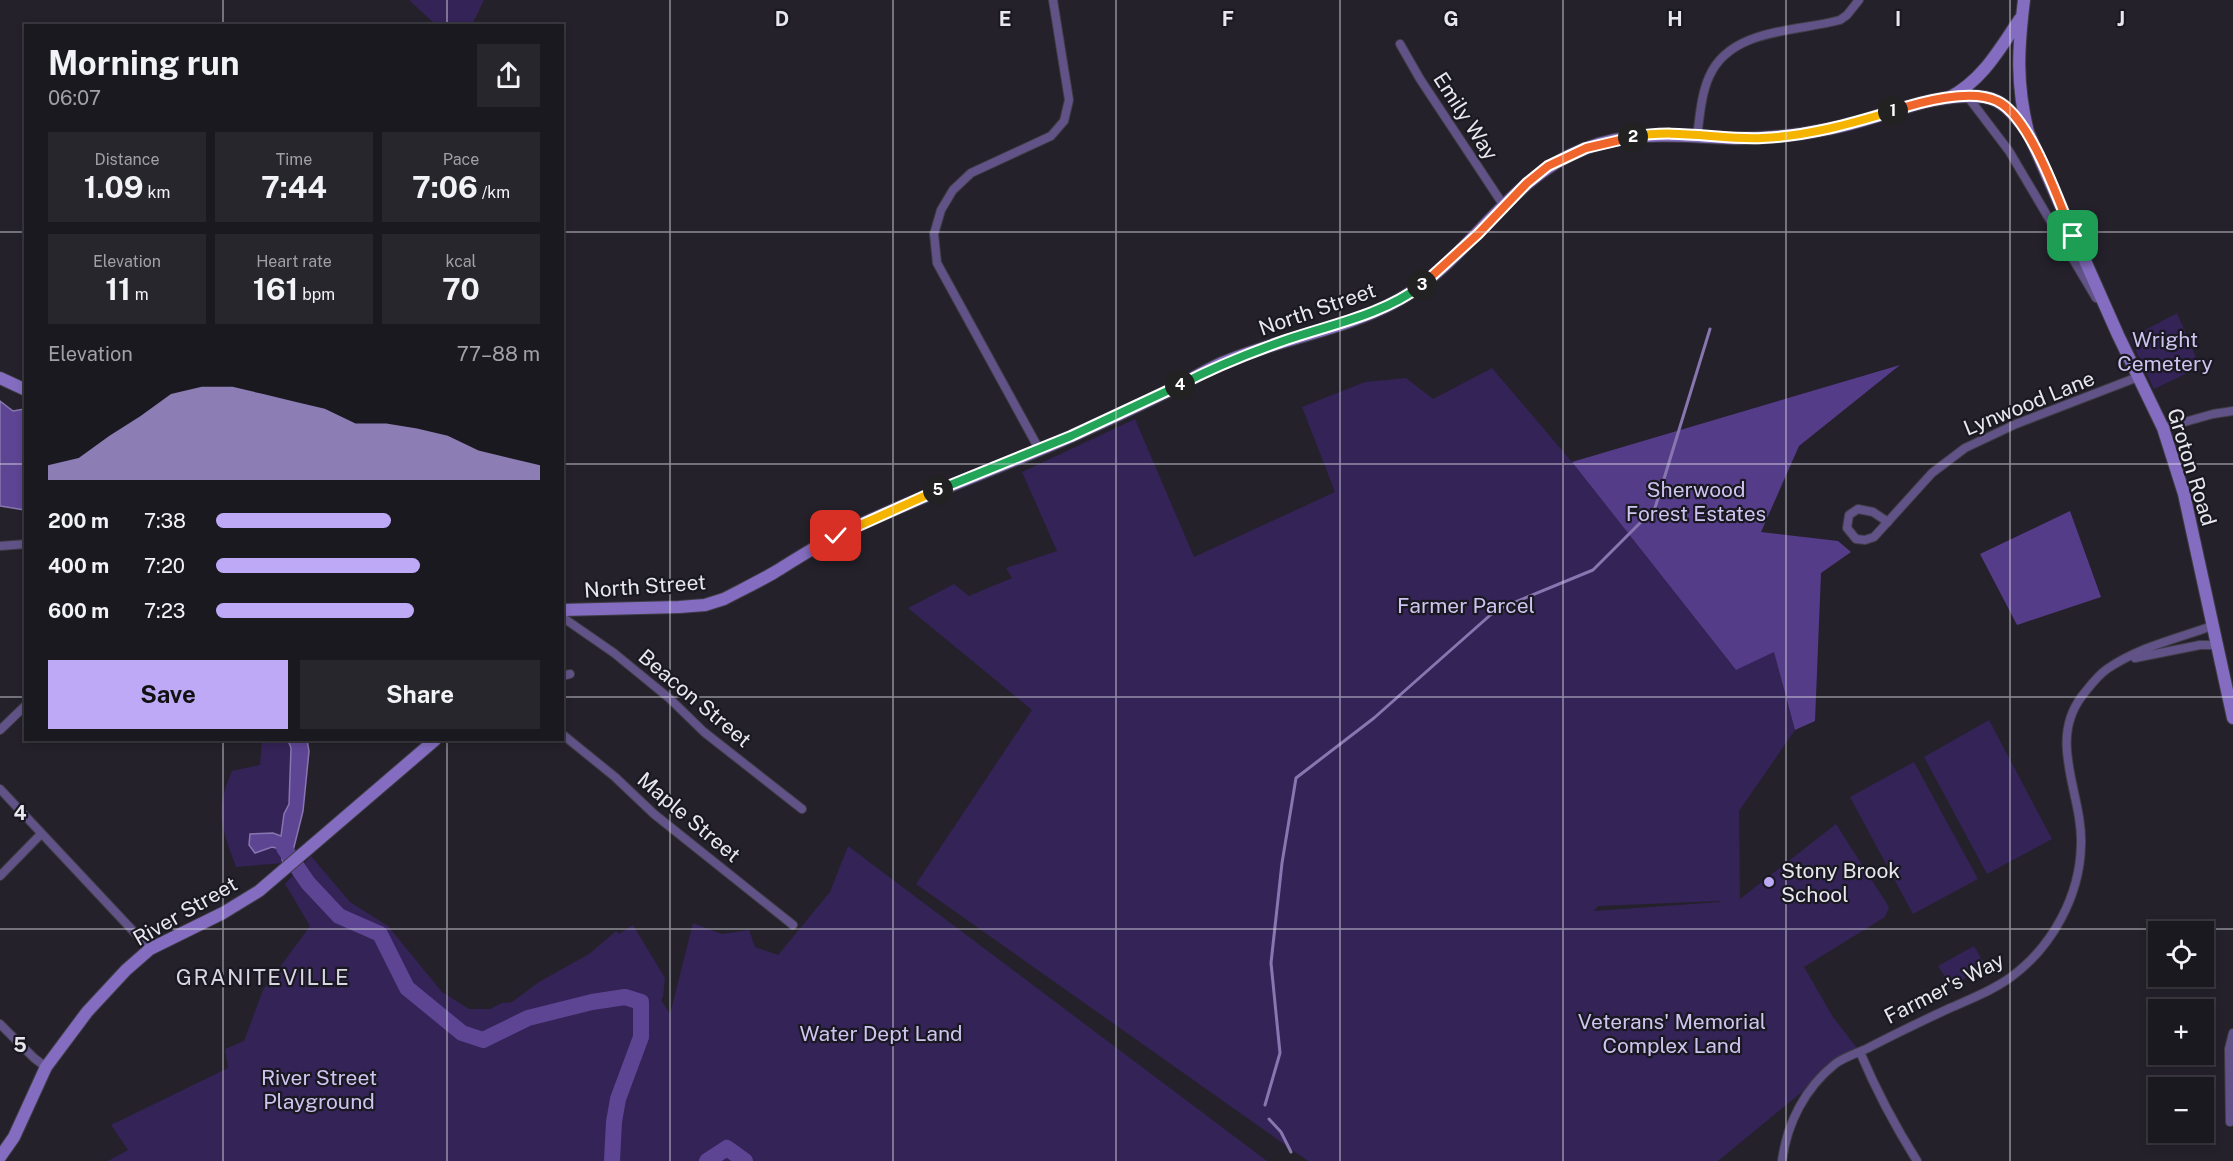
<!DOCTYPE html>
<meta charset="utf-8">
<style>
body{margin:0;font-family:"Public Sans",sans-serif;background:#28262d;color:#f1f3f6;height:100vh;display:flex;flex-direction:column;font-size:22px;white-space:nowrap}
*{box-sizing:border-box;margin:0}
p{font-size:20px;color:#a0a0a5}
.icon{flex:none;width:33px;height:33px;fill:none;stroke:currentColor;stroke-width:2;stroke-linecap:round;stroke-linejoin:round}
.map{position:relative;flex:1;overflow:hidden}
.drawer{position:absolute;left:24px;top:24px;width:540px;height:717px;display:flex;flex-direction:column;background:#1b1920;border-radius:0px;box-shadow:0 3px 9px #0003,0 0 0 2px #39383e}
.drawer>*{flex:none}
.buttons{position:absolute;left:2148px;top:921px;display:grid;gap:12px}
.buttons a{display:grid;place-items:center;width:66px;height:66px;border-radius:0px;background:#1b1920;box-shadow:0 3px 9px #0003,0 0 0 2px #39383e;font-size:30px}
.pin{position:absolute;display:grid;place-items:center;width:51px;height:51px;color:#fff;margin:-26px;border-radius:12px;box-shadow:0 3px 9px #0006}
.km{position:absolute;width:30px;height:30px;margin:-15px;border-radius:50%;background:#222;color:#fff;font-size:16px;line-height:30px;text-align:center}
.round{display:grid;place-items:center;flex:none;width:63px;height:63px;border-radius:0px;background:#28262d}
.head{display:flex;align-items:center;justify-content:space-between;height:102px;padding:0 24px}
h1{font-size:33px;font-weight:700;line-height:45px}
.figures{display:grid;grid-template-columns:repeat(3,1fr);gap:9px;height:102px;padding:6px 24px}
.figures div{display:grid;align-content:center;border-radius:0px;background:#28262d;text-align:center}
.figures b{font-size:30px;font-weight:700}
.figures small{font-size:16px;font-weight:400}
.figures p{font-size:16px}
.chart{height:168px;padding:12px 24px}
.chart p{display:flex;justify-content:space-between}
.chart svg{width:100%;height:108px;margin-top:6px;fill:#bda9f5;opacity:.7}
.action{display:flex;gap:12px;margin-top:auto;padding:12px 24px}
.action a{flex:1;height:69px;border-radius:0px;background:#bda9f5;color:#111;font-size:24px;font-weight:700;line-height:69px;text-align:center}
.action a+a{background:#28262d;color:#f1f3f6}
ul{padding:0 24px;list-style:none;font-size:20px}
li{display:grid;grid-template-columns:96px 72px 1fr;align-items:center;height:45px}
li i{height:15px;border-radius:8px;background:#bda9f5}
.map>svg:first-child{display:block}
</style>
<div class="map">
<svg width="2233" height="1161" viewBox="0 0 2233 1161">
<rect width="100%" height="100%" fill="#24212b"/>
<g fill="#342356" fill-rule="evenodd">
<polygon points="409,0 484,0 472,25 437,26"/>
<polygon points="2177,313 2200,367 2154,389 2130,338"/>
<path d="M1492 368 1572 462 1736 670 1774 651 1795 730 1739 811 1740 899 1836 824 1889 907 1885 917 1804 967 1833 1017 1860 1052 1841 1060 1718 1161H1308L916 884 1032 710 908 608 954 584 969 596 1012 578 1006 568 1057 551 1022 472 1135 419 1194 557 1335 492 1302 407 1365 382 1406 378 1433 399ZM1720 901V902L1594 911 1598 906Z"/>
<polygon points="1989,720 2052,839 1987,874 1924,757"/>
<path d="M262 740H289L291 747 289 804 281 837 255 853 272 847 280 849 283 863 236 867C221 826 214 812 232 771L260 765Z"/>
<polygon points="1914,762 1978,879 1913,914 1850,797"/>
<polygon points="848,846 1267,1161 108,1161 128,1150 111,1125 228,1068 225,1049 244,1041 263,990 310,926 285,884 311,856 350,902 388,926 442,992 469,1009 490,1009 502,1003 512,1002 539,982 589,954 616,931 619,934 633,925 665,978 663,997 661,1000 670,1014 693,923 722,934 749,930 755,947 778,955 830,892"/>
<polygon points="1974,946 1986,967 1951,986 1938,966"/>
</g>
<g fill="#553c89">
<polygon points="1900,365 1799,446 1761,532 1838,541 1851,552 1821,573 1815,721 1795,730 1774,652 1736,670 1572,462"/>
<polygon points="2070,511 2101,597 2017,625 1980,554"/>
</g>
<g fill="#5e4594" stroke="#8776af" stroke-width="1.5">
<polygon points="0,401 13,411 25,409 25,510 0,506"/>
<polygon points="288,740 307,740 309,751 303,811 293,851 283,863 280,849 272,847 255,853 249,845 250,834 273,833 281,836 284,814 289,804 291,748"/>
</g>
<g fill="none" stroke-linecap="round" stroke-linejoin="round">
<g stroke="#8776af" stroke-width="3">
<polyline points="1265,1105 1280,1053 1271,963 1282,863 1296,778 1374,718 1496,610 1593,570 1655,508 1710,329"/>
<polyline points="1269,1119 1281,1132 1291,1152"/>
</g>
<g stroke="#5e4594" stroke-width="16">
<polyline points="284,848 308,883 339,916 380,934 407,988 462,1033 483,1040 528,1018 592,1002 625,997 641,1002 641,1037 618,1099 614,1122 612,1161"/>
<polyline points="707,1161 727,1148 745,1161"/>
</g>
<defs>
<g id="street">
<polyline points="1400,44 1420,79 1504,206"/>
<polyline points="1968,97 2009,151 2096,298"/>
<path d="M1697 136C1700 116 1701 95 1709 77 1730 28 1796 32 1840 20L1847 15 1859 0"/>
<polyline points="2163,428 2213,414 2233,411"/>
<polyline points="1039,449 937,263 934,234 941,210 953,190 971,173 1051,136 1064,121 1069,100 1053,0"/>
<polyline points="1888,522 1873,512 1858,509 1849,515 1847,528 1856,539 1865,540 1874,537 1932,473 1965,448 2016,424 2138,377"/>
<polyline points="0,546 26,544"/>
<polyline points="562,617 614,653 669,698 704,732 802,809"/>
<polyline points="2135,658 2200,645 2217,645"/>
<polyline points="562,676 570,674"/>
<polyline points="0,730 26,705"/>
<polyline points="562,734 615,777 654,814 793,925"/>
<polyline points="0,789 150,949"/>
<polyline points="0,876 41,834"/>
<polyline points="0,1024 34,1058 46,1067"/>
<path d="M1860 1052C1876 1090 1895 1126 1917 1161"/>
<polyline points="2230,1122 2229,1049 2233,1033"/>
<path d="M1782 1161C1787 1123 1805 1088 1835 1064 1844 1057 1858 1053 1868 1048 1895 1034 1922 1021 1950 1008 1970 999 1992 991 2011 977 2052 947 2080 896 2081 845 2083 794 2047 742 2082 696 2090 686 2097 676 2107 669 2139 647 2176 639 2212 626"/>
</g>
<g id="secondary">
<path d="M2024 0C2018 49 2016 84 2028 132L2118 335 2163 428 2184 494 2233 718"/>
<path d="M1950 97C1983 80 2000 48 2020 19"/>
<polyline points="0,378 26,390"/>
<path d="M562 610 679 607 705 605 724 599C741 590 758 582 775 572 796 559 816 546 838 535 914 498 994 470 1072 436 1103 422 1134 408 1164 393 1184 384 1202 372 1222 363 1278 339 1339 331 1393 303 1467 265 1505 179 1584 149 1631 130 1678 136 1727 138 1761 139 1795 136 1828 129 1880 120 1930 91 1984 97 2005 100 2015 117 2028 132"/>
<polyline points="0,1157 14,1137 46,1067 87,1012 126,970 150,949 223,913 259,891 435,740"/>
</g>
</defs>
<use href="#street" stroke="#3f3d46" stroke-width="10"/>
<use href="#secondary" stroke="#3f3d46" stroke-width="14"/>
<use href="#street" stroke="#615387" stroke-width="8"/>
<use href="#secondary" stroke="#846dc0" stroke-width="12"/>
</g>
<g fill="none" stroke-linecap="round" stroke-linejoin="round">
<defs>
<path id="split-1" d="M1893 111C1920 102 1971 88 1997 101 2030 116 2059 202 2073 236"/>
<path id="split-2" d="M1633 137C1675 128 1720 140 1762 138 1808 136 1850 124 1893 111"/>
<polyline id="split-3" points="1422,285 1478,234 1527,183 1548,166 1586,148 1633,137"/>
<path id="split-4" d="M1180 385C1214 367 1249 353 1286 340 1333 324 1382 315 1422 285"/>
<polyline id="split-5" points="938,490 1071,436 1180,385"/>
<polyline id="split-6" points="836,536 938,490"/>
</defs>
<use href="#split-1" stroke="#fff" stroke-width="12"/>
<use href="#split-2" stroke="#fff" stroke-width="12"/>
<use href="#split-3" stroke="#fff" stroke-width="12"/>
<use href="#split-4" stroke="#fff" stroke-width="12"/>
<use href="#split-5" stroke="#fff" stroke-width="12"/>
<use href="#split-6" stroke="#fff" stroke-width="12"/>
<use href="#split-1" stroke="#f0652b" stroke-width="8"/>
<use href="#split-2" stroke="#f5b400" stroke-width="8"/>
<use href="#split-3" stroke="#f0652b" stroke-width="8"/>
<use href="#split-4" stroke="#22a559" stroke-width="8"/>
<use href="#split-5" stroke="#22a559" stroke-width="8"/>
<use href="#split-6" stroke="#f5b400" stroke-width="8"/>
</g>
<path fill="none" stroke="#e8e7ed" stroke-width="1.5" stroke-opacity="0.55" d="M223 0V26M447 0V26M670 0V1161M893 0V1161M1116 0V1161M1340 0V1161M1563 0V1161M1786 0V1161M2010 0V1161M0 232H26M562 232H2233M0 464H26M562 464H2233M0 697H26M562 697H2233M223 740V1161M447 740V1161M0 929H2233"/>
<circle fill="#bda9f5" stroke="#1a1821" stroke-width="2" cx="1769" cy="882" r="6"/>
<g text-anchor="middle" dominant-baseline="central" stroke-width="4.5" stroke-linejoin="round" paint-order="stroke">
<g font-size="21" fill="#e8e7ed" stroke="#1a1821">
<text transform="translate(1466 116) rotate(57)">Emily Way</text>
<text transform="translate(1317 309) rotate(-19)">North Street</text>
<text transform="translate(2029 403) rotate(-22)">Lynwood Lane</text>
<text transform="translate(2192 467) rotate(73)">Groton Road</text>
<text transform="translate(645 586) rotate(-4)">North Street</text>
<text transform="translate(695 698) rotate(40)">Beacon Street</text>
<text transform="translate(689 817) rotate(40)">Maple Street</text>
<text transform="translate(185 911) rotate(-30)">River Street</text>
<text transform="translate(1944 988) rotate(-27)">Farmer's Way</text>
</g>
<g font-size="21" fill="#cec4f0" stroke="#1a1821">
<text x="2165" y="339">Wright<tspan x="2165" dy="24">Cemetery</tspan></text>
<text x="1696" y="489">Sherwood<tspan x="1696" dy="24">Forest Estates</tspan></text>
<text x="1466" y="605">Farmer Parcel</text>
<text x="1672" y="1021">Veterans' Memorial<tspan x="1672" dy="24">Complex Land</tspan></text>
<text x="881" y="1033">Water Dept Land</text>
<text x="319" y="1077">River Street<tspan x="319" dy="24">Playground</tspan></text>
</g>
<g font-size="21" fill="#e8e7ed" stroke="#1a1821" text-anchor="start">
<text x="1781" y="870">Stony Brook<tspan x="1781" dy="24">School</tspan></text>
</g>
<g font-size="22" letter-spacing="1.5" fill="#d9d6e4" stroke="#1a1821">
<text x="263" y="977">GRANITEVILLE</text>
</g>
</g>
<g font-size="20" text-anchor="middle" font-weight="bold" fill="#e8e7ed" stroke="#1a1821" stroke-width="4.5" stroke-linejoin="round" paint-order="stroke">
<text x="782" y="26">D</text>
<text x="1005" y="26">E</text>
<text x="1228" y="26">F</text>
<text x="1451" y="26">G</text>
<text x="1675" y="26">H</text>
<text x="1898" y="26">I</text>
<text x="2121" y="26">J</text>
<text x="20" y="820">4</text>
<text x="20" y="1052">5</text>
</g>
</svg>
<div class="buttons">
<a><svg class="icon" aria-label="locate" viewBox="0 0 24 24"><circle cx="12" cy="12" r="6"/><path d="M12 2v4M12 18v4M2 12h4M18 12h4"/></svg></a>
<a>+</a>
<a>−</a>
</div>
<div class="pin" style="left:2073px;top:236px;background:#1e9e55"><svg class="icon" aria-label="arrive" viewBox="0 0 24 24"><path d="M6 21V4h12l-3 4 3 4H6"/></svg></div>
<div class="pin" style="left:836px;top:536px;background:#d93025"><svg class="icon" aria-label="check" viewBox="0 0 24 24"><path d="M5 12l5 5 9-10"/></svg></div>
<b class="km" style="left:1893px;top:111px">1</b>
<b class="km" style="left:1633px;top:137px">2</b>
<b class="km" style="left:1422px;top:285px">3</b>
<b class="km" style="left:1180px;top:385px">4</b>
<b class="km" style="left:938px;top:490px">5</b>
<section class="drawer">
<div class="head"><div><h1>Morning run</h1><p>06:07</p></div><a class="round"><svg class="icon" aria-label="share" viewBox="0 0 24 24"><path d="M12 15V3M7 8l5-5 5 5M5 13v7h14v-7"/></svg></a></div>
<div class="figures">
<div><p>Distance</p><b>1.09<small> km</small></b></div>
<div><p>Time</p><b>7:44</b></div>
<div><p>Pace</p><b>7:06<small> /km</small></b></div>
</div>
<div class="figures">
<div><p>Elevation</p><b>11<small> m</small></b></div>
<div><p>Heart rate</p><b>161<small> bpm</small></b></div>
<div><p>kcal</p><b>70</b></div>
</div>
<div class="chart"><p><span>Elevation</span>77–88 m</p>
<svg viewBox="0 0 160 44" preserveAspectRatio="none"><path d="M0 44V38L10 35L20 26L30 18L40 9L50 6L60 6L70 9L80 12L90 15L100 21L110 21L120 23L130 26L140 32L150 35L160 38V44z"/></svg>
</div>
<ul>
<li><b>200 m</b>7:38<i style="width:54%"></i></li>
<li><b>400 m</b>7:20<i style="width:63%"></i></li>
<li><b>600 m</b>7:23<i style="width:61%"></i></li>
</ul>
<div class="action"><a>Save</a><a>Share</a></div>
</section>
</div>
